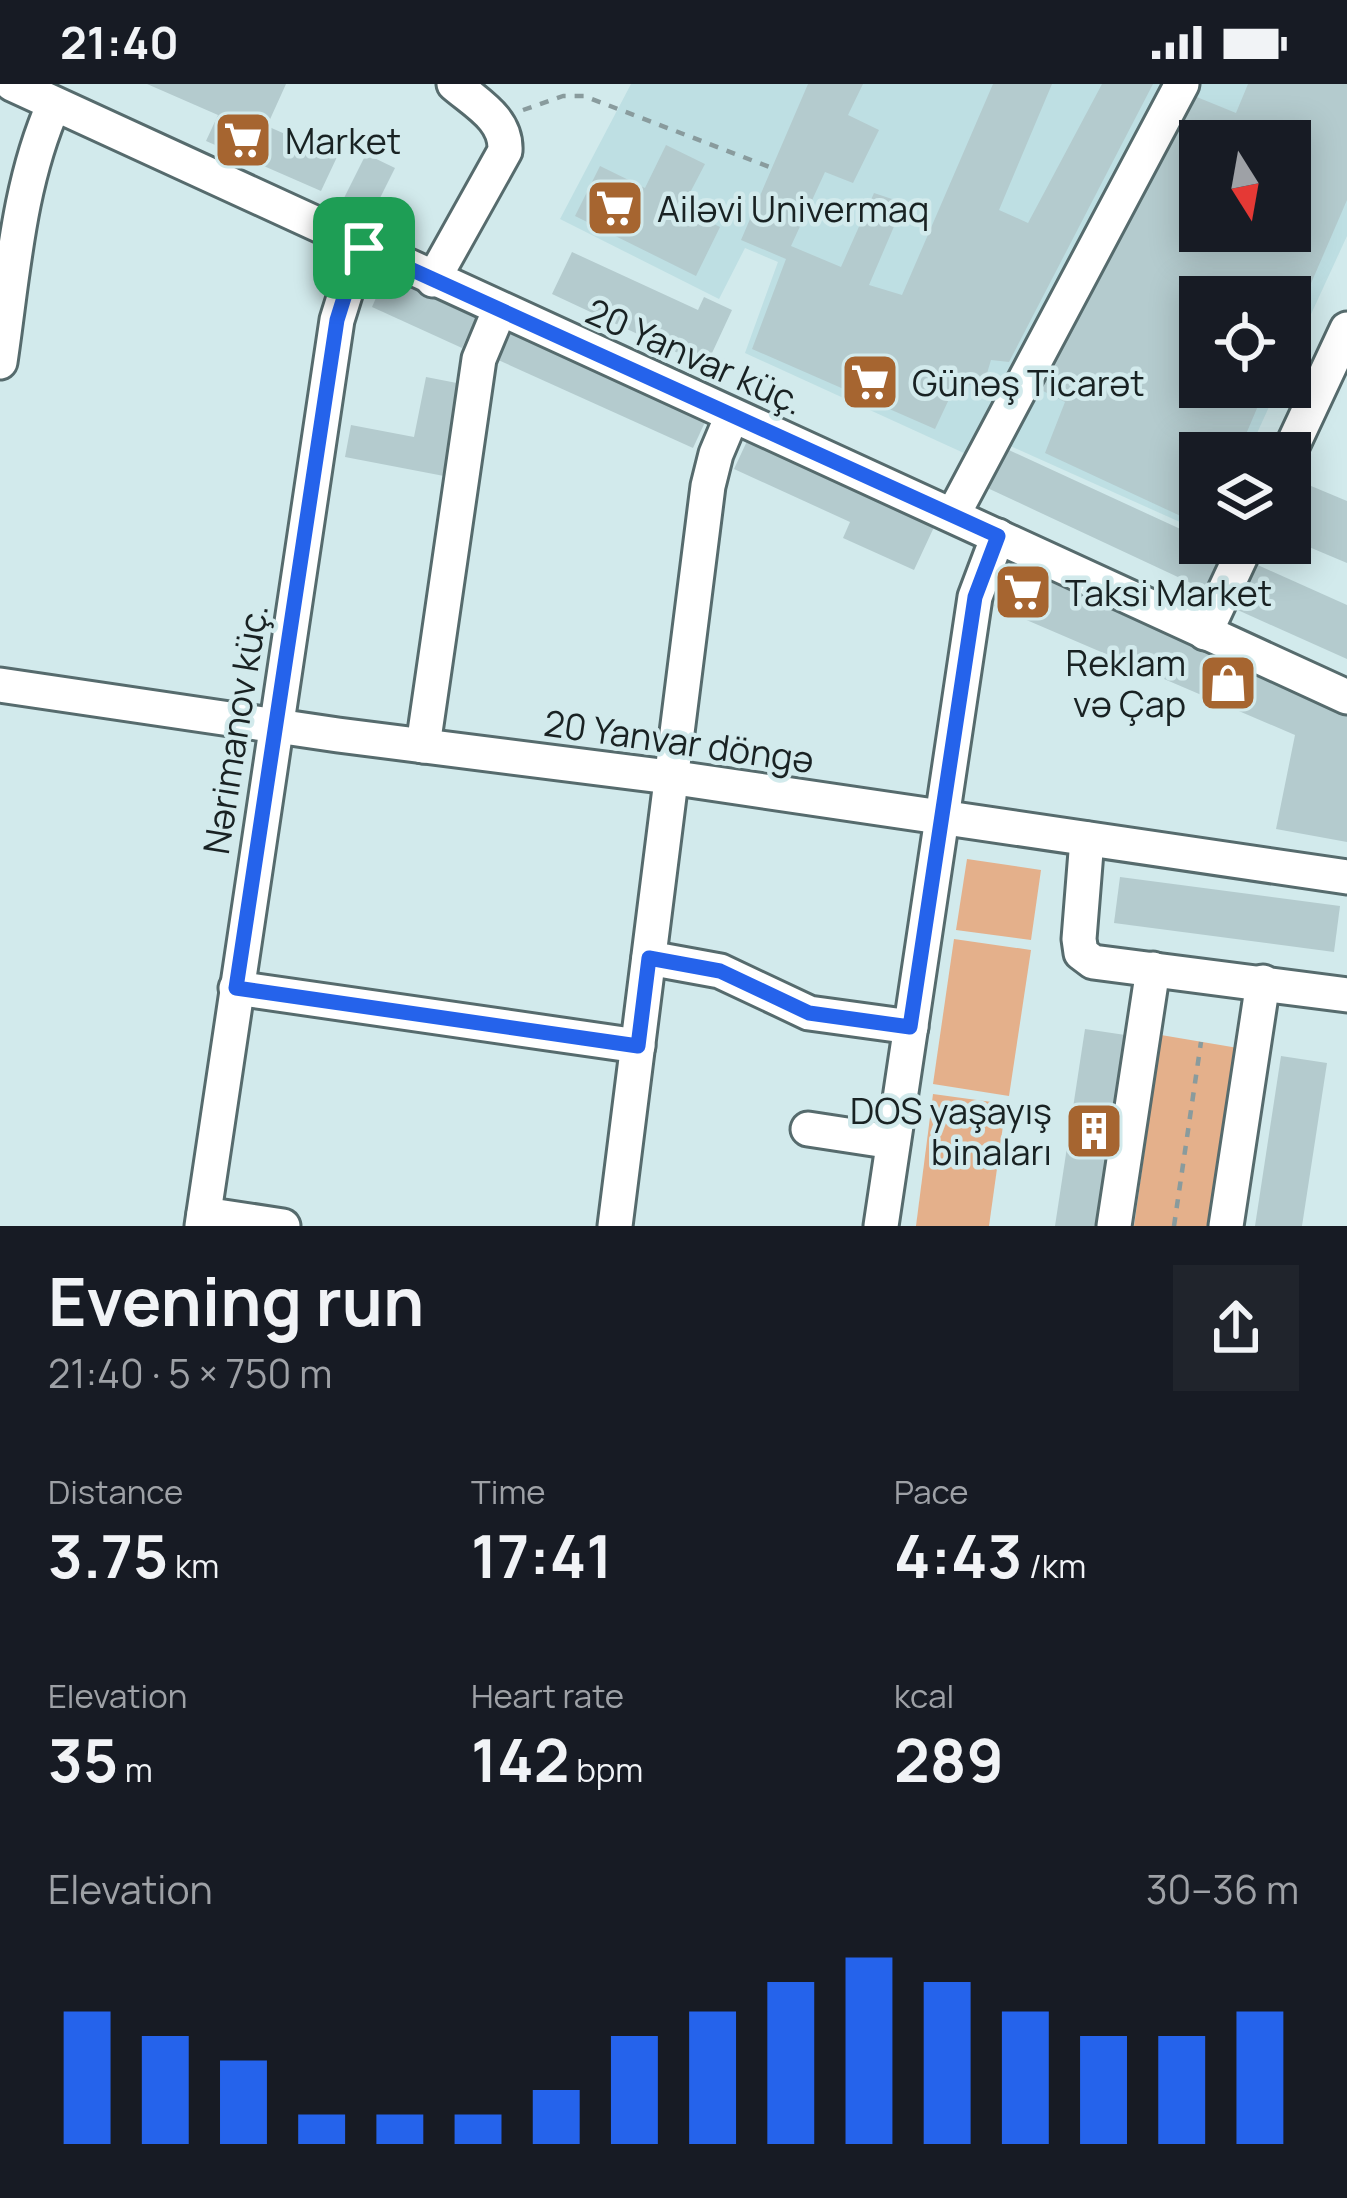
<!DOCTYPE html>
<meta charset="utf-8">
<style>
body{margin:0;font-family:Manrope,sans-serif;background:#20242c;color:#f1f3f6;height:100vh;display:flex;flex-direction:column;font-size:45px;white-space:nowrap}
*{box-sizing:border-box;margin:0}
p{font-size:39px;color:#9ea1a6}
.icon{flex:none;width:66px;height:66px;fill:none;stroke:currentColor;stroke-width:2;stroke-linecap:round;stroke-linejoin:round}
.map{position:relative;height:1142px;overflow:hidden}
.sheet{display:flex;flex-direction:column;background:#171b24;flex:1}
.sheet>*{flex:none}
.needle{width:78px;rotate:169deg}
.buttons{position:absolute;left:1179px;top:36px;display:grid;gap:24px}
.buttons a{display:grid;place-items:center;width:132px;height:132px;border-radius:0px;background:#171b24;box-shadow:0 6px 30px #0003;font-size:60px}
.pin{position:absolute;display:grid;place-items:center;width:102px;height:102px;color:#fff;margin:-51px;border-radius:24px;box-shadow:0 6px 18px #0006}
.round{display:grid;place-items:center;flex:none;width:126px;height:126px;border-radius:0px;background:#20242c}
.overview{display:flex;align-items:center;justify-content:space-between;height:204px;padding:0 48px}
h1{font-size:66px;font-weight:700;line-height:90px}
.metrics{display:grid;grid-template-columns:repeat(3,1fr);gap:18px;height:204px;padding:12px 48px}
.metrics div{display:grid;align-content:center}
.metrics b{font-size:60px;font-weight:700}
.metrics small{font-size:33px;font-weight:400}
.metrics p{font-size:33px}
.chart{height:336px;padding:24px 48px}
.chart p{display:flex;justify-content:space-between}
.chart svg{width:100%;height:216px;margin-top:12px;stroke:#2563eb;stroke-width:6}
.status{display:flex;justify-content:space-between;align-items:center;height:84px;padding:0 60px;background:#171b24;direction:ltr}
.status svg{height:33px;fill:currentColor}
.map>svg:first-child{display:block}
</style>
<div class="status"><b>21:40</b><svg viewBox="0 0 49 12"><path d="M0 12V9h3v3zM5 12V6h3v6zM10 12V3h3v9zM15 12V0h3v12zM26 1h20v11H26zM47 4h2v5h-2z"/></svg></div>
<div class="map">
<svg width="1347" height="1142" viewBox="0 0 1347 1142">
<rect width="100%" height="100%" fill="#d2eaec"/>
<path fill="#bedfe3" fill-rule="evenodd" d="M631 0H1347V152L1290 276V213H1200V303H1278L1248 369H1200V447L979 348 966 370 745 269 778 178 745 164 719 215 560 135ZM1200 57H1290V147H1200Z"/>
<g fill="#e4b08b">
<polygon points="967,775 1041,786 1031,856 956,846"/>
<polygon points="954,855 1031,866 1009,1012 933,1000"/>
<polygon points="1161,951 1238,964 1212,1142 1134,1142"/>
<polygon points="933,1010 1006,1020 989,1142 916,1142"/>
</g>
<g fill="#b4cbce" fill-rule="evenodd">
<polygon points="147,0 286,0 267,42 337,73 321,107 206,57 218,31"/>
<polygon points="808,0 863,0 848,31 879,46 853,99 825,88 791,162 841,183 874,109 904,119 869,201 902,211 993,0 1052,0 999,126 1028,139 1102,0 1153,0 1009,278 991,276 982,306 958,296 935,345 752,265 786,175 741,156"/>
<path d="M1248 0H1347V116L1290 248V213H1200V303H1266L1238 369H1200V441L1045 369 1065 318 1035 303 1187 9 1236 29ZM1200 57H1290V147H1200Z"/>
<polygon points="666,61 705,80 682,124 720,143 696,192 575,132 600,82 645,104"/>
<polygon points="366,70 395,84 373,128 344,114"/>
<polygon points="572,168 698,226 704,213 732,226 706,282 552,210"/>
<polygon points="385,193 476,234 462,264 372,223"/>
<polygon points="509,247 706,336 693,364 496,275"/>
<polygon points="426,293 462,300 444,392 345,373 351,341 414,353"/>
<polygon points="748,355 935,441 914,486 843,454 850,438 734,385"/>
<polygon points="1000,362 1200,454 1200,459 1229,468 1210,508 981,401"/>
<polygon points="1292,394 1347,417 1347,479 1290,455"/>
<polygon points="1251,478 1347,521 1347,575 1231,523"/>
<polygon points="1011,481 1347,628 1347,758 1276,745 1295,651 994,522"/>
<polygon points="1120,793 1340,822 1334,868 1114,839"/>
<polygon points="1085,945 1132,952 1103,1142 1055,1142"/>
<polygon points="1281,972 1327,979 1302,1142 1255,1142"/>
</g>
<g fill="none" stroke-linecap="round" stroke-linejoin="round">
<defs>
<g id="minor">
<polyline points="12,0 1347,613"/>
<path d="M433 196 505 67C507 35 476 19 454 0"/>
<path d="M0 278C13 190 18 101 54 20"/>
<polyline points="1289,369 1347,245"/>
<polyline points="953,431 1182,0"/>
<polyline points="1205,549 1247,459"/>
<polyline points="0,601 338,651 669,693 1347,793"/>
<polyline points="423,662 479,275 499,227"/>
<polyline points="1087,755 1079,855 1081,869 1093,878 1347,911"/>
<polyline points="649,874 720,887 809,929 911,943"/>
<polyline points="236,904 638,962"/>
<polyline points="808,1045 893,1058"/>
<polyline points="204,1130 283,1142"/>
<polyline points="202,1142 337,236 352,188 364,164"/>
<polyline points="615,1142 708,402 716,370 732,332"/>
<polyline points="881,1142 975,513 998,452"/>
<polyline points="1114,1142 1153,885"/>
<polyline points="1226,1142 1263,898"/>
</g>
</defs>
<use href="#minor" stroke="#566b6d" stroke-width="39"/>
<g stroke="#899b9d" stroke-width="4.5" stroke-dasharray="9 9" stroke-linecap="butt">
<polyline points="523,26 563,12 584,12 772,84"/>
<polyline points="1174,1142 1201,958"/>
</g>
<use href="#minor" stroke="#fff" stroke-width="33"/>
</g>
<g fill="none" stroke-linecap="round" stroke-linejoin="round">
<defs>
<polygon id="route" points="364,164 998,452 975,513 910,943 809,929 720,887 649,874 638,962 236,904 337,236 352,188"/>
</defs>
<use href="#route" stroke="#fff" stroke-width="24"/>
<use href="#route" stroke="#2563eb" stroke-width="15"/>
</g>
<defs>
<symbol id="supermarket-square" viewBox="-11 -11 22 22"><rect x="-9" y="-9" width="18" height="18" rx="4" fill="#a66530" stroke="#d2eaec"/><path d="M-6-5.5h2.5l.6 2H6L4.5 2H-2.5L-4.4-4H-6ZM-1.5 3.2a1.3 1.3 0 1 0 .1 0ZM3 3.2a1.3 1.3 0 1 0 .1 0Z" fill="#fff"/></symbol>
<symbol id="shop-square" viewBox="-11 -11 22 22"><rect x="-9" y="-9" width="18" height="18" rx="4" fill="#a66530" stroke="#d2eaec"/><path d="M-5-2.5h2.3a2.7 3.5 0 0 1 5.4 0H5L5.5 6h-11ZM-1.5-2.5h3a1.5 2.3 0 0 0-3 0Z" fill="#fff"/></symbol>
<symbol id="building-square" viewBox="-11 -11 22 22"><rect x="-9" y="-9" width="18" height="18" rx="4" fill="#a66530" stroke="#d2eaec"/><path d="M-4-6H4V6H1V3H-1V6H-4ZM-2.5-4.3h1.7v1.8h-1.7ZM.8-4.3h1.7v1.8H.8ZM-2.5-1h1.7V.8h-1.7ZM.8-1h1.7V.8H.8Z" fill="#fff"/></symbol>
</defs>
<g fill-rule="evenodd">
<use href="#supermarket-square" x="210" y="23" width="66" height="66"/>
<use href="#supermarket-square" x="582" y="91" width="66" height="66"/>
<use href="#supermarket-square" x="837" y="265" width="66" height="66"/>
<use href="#supermarket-square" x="990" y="475" width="66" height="66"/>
<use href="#shop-square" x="1195" y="566" width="66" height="66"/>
<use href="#building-square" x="1061" y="1014" width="66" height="66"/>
</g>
<g text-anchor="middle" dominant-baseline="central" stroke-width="9" stroke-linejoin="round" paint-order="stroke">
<g font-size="36" fill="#192223" stroke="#d2eaec" text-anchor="start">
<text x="285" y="56">Market</text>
<text x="657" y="124">Ailəvi Univermaq</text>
<text x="912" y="298">Günəş Ticarət</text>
<text x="1065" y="508">Taksi Market</text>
<text x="1186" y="578" text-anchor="end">Reklam<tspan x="1186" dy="41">və Çap</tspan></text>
<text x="1052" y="1026" text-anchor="end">DOS yaşayış<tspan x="1052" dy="41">binaları</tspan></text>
</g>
<g font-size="36" fill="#192223" stroke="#d2eaec">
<text transform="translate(695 272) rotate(24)">20 Yanvar küç.</text>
<text transform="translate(235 645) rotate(-81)">Nərimanov küç.</text>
<text transform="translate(679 657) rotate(8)">20 Yanvar döngə</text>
</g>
</g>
</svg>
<div class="buttons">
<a><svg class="needle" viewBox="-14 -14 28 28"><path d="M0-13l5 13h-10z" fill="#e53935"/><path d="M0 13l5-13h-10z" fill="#9ea1a6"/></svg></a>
<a><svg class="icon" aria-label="locate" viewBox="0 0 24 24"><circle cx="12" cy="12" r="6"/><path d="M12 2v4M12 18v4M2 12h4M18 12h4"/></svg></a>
<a><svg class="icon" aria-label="layers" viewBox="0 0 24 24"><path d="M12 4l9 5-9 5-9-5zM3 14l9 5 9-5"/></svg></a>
</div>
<div class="pin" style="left:364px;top:164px;background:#1e9e55"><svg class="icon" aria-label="arrive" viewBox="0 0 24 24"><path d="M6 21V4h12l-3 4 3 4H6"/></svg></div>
</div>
<section class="sheet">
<div class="overview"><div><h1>Evening run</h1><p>21:40 · 5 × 750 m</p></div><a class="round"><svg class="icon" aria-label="share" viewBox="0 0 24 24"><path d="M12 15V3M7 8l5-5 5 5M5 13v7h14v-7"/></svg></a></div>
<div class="metrics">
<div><p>Distance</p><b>3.75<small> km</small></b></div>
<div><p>Time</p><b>17:41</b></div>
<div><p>Pace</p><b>4:43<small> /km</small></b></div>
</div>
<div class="metrics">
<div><p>Elevation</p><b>35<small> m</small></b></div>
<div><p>Heart rate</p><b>142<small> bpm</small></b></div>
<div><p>kcal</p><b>289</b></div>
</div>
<div class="chart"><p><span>Elevation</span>30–36 m</p>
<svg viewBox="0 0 160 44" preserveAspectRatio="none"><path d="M5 44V17M15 44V22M25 44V27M35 44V38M45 44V38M55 44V38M65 44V33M75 44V22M85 44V17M95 44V11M105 44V6M115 44V11M125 44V17M135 44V22M145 44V22M155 44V17"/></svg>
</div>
</section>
